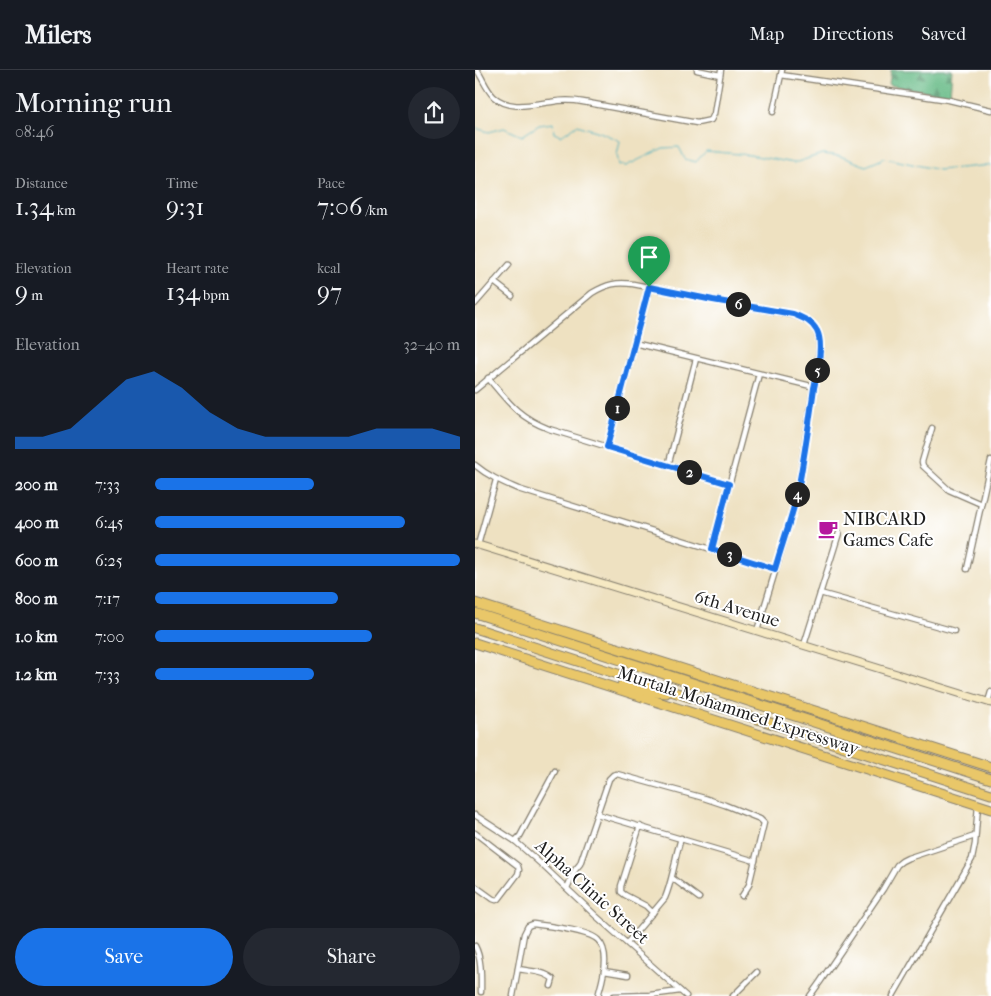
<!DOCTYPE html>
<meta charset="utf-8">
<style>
body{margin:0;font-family:"IM FELL French Canon",serif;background:#242831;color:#f1f3f6;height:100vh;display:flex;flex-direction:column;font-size:19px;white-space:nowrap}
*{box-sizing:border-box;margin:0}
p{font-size:16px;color:#9ea1a6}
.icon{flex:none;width:28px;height:28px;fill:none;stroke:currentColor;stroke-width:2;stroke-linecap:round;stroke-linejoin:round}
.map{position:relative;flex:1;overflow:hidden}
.panel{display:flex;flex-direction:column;background:#171b24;width:475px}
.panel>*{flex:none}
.pin{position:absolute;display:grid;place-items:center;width:42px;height:42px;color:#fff;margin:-51px -21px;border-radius:50% 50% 50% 0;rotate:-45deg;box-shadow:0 0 5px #0007}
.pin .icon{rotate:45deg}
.km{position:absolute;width:25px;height:25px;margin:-12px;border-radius:50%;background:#222;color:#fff;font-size:14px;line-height:25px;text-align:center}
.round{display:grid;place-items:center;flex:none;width:52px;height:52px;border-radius:26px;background:#242831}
.summary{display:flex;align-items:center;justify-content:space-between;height:85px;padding:0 15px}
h1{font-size:28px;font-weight:600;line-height:38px}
.metrics{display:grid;grid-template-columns:repeat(3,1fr);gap:8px;height:85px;padding:5px 15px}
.metrics div{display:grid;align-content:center}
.metrics b{font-size:25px;font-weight:600}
.metrics small{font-size:14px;font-weight:400}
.metrics p{font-size:14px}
.chart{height:140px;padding:10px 15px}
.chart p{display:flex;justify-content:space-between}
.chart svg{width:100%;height:90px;margin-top:5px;fill:#1a73e8;opacity:.7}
.action{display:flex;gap:10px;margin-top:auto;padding:10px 15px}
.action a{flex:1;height:58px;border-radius:30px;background:#1a73e8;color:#fff;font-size:20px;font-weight:600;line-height:58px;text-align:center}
.action a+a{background:#242831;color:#f1f3f6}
ul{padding:0 15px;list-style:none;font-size:16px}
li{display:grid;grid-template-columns:80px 60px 1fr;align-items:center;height:38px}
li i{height:12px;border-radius:6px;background:#1a73e8}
header{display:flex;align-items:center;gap:30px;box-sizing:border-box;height:70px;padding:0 25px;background:#171b24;border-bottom:1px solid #363941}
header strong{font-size:24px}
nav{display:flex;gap:28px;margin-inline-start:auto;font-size:18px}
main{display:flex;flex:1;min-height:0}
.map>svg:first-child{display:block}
</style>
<header>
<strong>Milers</strong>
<nav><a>Map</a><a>Directions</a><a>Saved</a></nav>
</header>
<main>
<section class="panel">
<div class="summary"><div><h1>Morning run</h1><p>08:46</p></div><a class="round"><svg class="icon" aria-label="share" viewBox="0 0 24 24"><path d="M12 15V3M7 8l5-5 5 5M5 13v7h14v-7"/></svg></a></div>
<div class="metrics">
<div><p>Distance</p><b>1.34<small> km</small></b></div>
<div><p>Time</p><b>9:31</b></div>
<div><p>Pace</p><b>7:06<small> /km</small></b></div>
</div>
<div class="metrics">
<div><p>Elevation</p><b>9<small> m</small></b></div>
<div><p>Heart rate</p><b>134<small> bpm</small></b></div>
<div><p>kcal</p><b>97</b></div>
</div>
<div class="chart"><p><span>Elevation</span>32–40 m</p>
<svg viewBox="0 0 160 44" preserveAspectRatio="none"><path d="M0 44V38L10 38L20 34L30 22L40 10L50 6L60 14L70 26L80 34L90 38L100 38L110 38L120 38L130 34L140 34L150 34L160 38V44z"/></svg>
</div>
<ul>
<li><b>200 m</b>7:33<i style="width:52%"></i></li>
<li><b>400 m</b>6:45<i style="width:82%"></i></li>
<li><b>600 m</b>6:25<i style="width:100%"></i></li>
<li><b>800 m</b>7:17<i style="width:60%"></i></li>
<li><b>1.0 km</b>7:00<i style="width:71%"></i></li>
<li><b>1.2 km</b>7:33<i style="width:52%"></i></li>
</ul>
<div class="action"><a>Save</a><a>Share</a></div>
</section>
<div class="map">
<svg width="516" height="926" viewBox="0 0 516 926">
<defs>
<pattern id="forest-firs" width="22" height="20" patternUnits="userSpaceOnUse" patternTransform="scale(1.25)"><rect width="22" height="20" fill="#68bb87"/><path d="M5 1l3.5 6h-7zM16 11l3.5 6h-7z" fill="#55976e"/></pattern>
</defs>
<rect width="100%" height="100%" fill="#fff"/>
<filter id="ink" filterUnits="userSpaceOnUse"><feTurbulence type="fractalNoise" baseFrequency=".02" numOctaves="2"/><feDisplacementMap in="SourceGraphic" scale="10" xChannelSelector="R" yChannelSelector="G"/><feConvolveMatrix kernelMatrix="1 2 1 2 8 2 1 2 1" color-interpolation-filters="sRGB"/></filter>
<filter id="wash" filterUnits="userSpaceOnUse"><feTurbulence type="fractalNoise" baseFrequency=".0096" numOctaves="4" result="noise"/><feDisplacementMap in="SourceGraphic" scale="20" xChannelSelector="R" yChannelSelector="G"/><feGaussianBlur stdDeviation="1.12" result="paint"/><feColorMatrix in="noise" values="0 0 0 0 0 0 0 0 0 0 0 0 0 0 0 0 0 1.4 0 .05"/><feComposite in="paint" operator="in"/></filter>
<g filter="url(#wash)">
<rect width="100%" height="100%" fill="#eee1c1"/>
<polygon fill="url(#forest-firs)" stroke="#426c52" points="416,0 477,0 475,25 414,15"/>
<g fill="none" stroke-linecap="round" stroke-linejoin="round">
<polyline stroke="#41aebf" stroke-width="1" points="0,58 14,62 29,58 47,66 64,55 78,53 79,63 86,66 102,55 125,62 145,71 142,85 144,95 151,96 188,78 204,77 210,89 221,92 231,81 275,85 319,93 347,84 365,86 391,96 410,88 464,100 516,95"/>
</g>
</g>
<g filter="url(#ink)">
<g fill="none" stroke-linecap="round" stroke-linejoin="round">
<defs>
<g id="street">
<path d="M2 0C8 9 11 19 19 27 36 41 57 34 76 32 87 30 97 30 108 32L222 53 236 50 239 44 246 0"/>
<polyline points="222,0 245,5"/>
<polyline points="307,0 306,5 474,30 516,40"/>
<polyline points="298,42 306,5"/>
<polyline points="19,212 37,226"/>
<polyline points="0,234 34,195"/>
<polyline points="159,273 340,317"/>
<path d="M13 308C34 333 43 347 74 359L254 414"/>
<path d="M0 320 117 223C132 214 141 212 158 214L317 245C338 251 345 258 344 280L325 406C315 458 297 510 282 561"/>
<polyline points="457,358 447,392 448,396 474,420 506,434"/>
<polyline points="132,377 174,217"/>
<path d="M0 395C13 406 27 412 43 419L300 499"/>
<polyline points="193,396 221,289"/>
<polyline points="3,475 21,410"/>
<polyline points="237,479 284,304"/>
<polyline points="492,499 516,390"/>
<polyline points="345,523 479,561"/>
<polyline points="329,575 364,463"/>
<polyline points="513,632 516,622"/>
<polyline points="122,744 280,791"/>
<polyline points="0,745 40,771 66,794 121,846 211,926"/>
<polyline points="165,756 146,816 146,822 150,825 171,836 178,843"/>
<polyline points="0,763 43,796 44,800 43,804 24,829 21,830 18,829 0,816"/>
<polyline points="40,771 45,766 80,701"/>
<polyline points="197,808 224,828"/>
<polyline points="92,818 100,800 105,794 134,709 138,705 142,704 229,728 250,735 285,749 289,753 274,815 267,826"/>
<path d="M152 873 190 828C195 816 197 805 200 793 201 784 204 776 206 768"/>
<path d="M0 876C7 889 6 908 6 922"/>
<path d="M43 899C54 901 69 901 78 909L76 916"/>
<polyline points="129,901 153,905"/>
<path d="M38 926 49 864 53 856 58 854C73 856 113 860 123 870 128 875 130 884 130 891 130 903 126 915 123 926"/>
<polyline points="139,926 175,925 205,921"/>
<polyline points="258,926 282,902"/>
<polyline points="335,926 345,912 408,819 422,795 427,791 433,788 500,766"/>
<polyline points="418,926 497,789 500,774 503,735"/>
</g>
<polyline id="secondary" points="0,474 516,633"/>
<g id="highway">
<polyline points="0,533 516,697"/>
<polyline points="0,543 516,709"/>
<polyline points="0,558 516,724"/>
<polyline points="0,573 516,739"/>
<polyline points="147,615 177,622 191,623"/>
</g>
</defs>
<use href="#street" stroke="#857e6e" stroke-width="7"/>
<use href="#secondary" stroke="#857e6e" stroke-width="9"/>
<use href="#highway" stroke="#857e6e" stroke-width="11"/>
<use href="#street" stroke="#fff" stroke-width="4.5"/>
<use href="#secondary" stroke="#f6e9c3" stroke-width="7"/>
<use href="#highway" stroke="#e9c769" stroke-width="9"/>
</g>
</g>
<g fill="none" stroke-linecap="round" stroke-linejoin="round" filter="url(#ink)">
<defs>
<path id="route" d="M174 217 238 230 318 244C328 248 337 251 342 261 349 274 342 304 339 318 334 354 329 390 322 425 316 450 307 474 300 499L237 479 254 414 132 377Z"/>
</defs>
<use href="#route" stroke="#fff" stroke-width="10"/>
<use href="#route" stroke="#1a73e8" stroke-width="6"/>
</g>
<defs>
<symbol id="cafe-bare" viewBox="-9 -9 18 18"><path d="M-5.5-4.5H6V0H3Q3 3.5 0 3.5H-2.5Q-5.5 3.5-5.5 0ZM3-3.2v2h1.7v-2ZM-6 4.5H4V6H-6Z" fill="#b5179e" stroke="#fff" stroke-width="2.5" paint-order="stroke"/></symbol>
</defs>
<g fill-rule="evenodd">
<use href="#cafe-bare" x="339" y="445" width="28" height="28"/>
</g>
<g text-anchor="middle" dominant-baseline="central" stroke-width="4" stroke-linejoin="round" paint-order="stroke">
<g font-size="18" fill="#1c1c1c" stroke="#fff" text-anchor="start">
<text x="368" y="449">NIBCARD<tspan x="368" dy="21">Games Cafe</tspan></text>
</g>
<g font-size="18" fill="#1c1c1c" stroke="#fff">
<text transform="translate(262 539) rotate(17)">6th Avenue</text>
<text transform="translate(263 641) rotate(18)">Murtala Mohammed Expressway</text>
<text transform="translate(117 822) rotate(42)">Alpha Clinic Street</text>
</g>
</g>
</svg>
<div class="pin" style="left:174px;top:217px;background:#1e9e55"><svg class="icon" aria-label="arrive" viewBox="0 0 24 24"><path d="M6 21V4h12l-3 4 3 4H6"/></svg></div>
<b class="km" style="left:142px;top:338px">1</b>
<b class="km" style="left:214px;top:402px">2</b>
<b class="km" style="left:254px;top:484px">3</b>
<b class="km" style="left:322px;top:424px">4</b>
<b class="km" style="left:342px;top:300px">5</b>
<b class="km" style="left:263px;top:234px">6</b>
</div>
</main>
